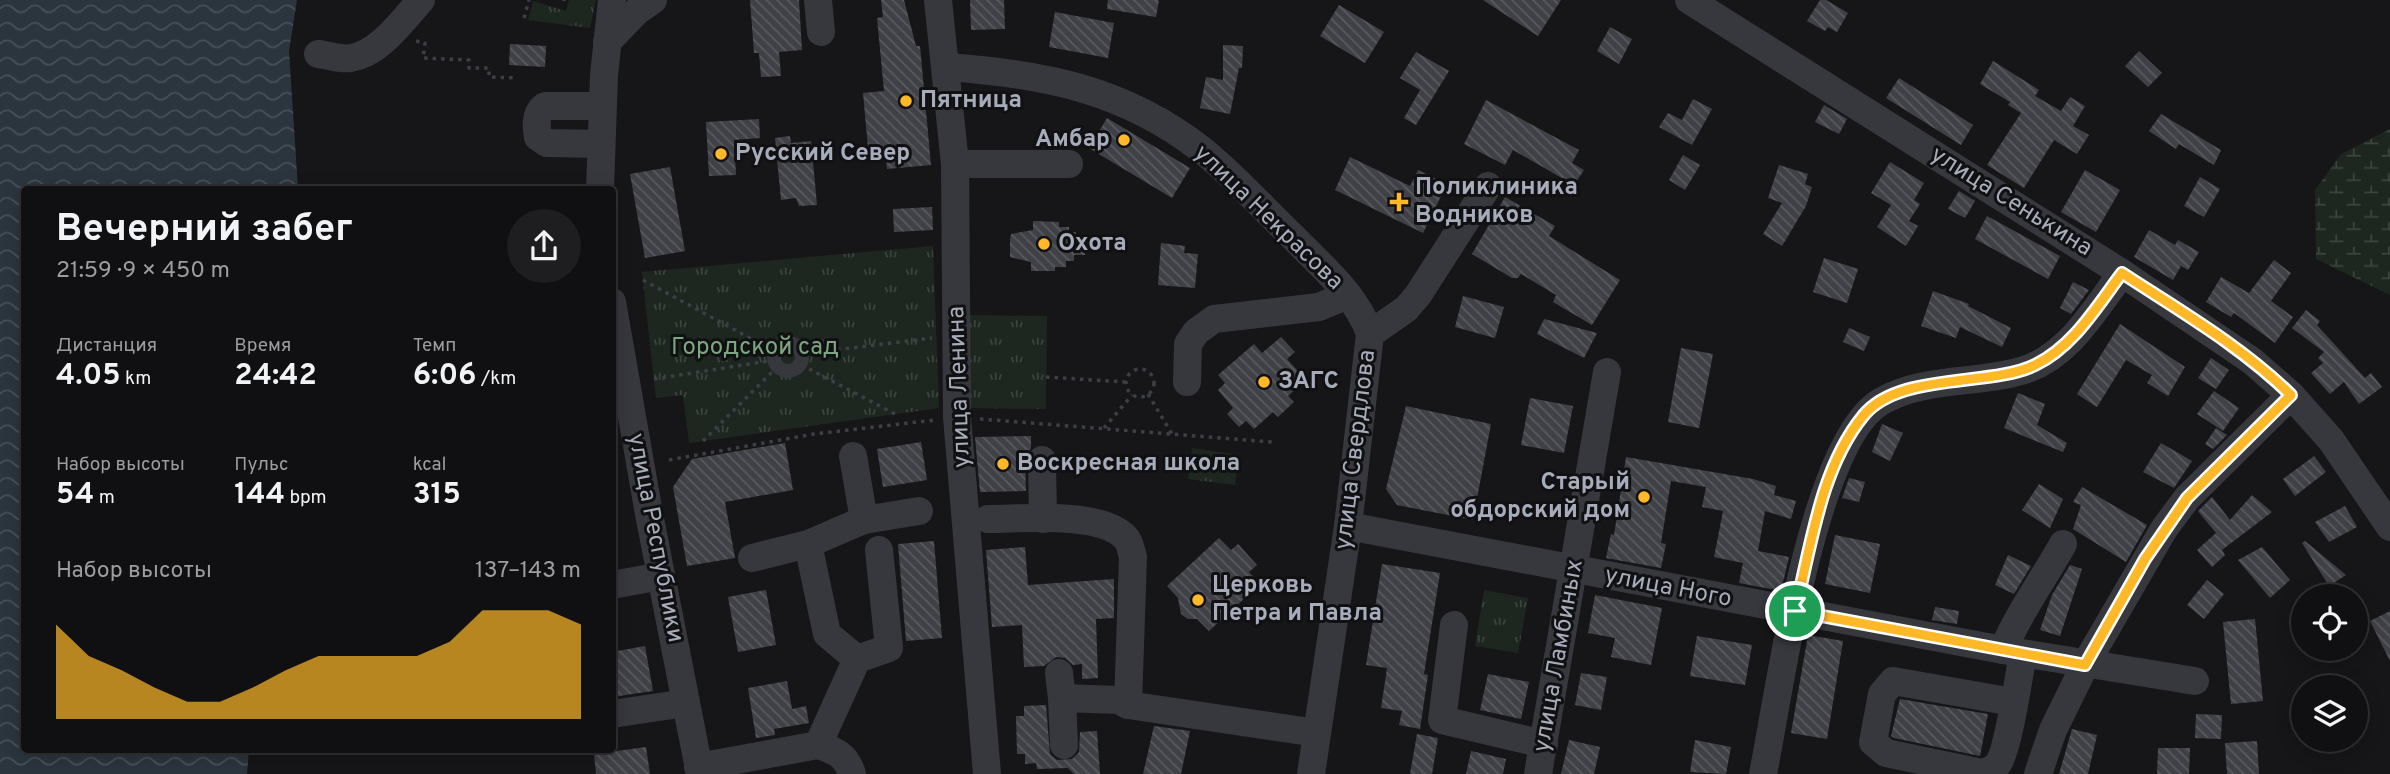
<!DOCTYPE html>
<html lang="ru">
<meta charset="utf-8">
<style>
body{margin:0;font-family:Overpass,sans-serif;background:#1e1e20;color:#f1f3f6;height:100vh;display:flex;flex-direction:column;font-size:26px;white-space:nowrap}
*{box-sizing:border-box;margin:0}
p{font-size:23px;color:#9c9d9f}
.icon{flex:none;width:38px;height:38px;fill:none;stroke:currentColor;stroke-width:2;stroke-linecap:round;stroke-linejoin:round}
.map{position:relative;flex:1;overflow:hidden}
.sheet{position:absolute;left:21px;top:186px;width:595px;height:567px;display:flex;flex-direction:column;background:#101012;border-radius:7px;box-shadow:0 4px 18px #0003,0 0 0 2px #303032}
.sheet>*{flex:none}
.fabs{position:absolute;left:2291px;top:584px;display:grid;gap:14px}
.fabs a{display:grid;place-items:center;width:77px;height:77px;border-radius:50%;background:#101012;box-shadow:0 4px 18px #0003,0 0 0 2px #303032;font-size:35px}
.pin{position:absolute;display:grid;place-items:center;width:60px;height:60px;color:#fff;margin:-30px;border:4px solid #fff;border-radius:50%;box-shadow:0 2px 7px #0007}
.round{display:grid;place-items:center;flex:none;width:74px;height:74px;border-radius:37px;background:#1e1e20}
.summary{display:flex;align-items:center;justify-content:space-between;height:119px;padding:0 35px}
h1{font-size:38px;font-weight:700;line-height:52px}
.stats{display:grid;grid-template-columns:repeat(3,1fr);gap:10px;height:119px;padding:7px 35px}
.stats div{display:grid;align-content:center}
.stats b{font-size:30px;font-weight:700}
.stats small{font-size:19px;font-weight:400}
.stats p{font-size:19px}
.chart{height:196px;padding:14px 35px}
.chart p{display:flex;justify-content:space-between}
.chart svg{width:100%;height:126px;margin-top:7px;fill:#ffb827;opacity:.7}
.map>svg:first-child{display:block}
</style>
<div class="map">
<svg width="2390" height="774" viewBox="0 0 2390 774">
<defs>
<pattern id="grass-tufts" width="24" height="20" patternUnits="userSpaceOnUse" patternTransform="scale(1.75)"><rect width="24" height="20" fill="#1d271f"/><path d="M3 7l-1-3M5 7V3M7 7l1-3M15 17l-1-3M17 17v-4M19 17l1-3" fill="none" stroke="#3b443d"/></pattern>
<pattern id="wetland-marsh" width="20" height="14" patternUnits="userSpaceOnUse" patternTransform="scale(1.75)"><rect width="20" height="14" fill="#1d271f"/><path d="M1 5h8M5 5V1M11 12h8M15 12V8" fill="none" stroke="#3b443d"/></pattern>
<pattern id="water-waves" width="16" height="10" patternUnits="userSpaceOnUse" patternTransform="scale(1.75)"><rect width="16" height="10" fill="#2b353e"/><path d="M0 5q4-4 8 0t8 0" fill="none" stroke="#475058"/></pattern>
<pattern id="building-back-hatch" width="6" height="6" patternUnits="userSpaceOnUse" patternTransform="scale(1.75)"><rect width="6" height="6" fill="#404146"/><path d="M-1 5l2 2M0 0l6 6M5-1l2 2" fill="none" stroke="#595a5f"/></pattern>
</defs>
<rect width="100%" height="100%" fill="#161618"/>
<g fill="url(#grass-tufts)">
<polygon points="569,0 596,0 590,28 528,20 533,1 566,11"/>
<polygon points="933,246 939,408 689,443 683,395 656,398 642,272"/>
<polygon points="967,315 1047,316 1046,409 967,408"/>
<polygon points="1192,448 1239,455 1235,485 1188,479"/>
<polygon points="1484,590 1528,598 1518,653 1475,646"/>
</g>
<polygon fill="url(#wetland-marsh)" points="2390,129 2390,295 2316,259 2315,190 2341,154"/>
<polygon fill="url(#water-waves)" points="0,0 297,0 289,51 298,189 24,189 24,749 249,749 247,774 0,774"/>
<g fill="url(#building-back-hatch)">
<polygon points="750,0 799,0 802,50 779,52 781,76 761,77 759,53 754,53"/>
<polygon points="881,0 904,0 916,46 920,46 931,165 887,169 886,158 869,159 863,93 884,91 877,18 883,17"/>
<polygon points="970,0 1004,0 1005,29 971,30"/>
<polygon points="1108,0 1159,0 1156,17 1107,9"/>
<polygon points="1483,0 1561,0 1538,36"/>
<polygon points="1820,0 1826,0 1848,13 1837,32 1828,27 1825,31 1807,21"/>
<polygon points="1339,5 1384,32 1365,63 1320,36"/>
<polygon points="1055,12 1114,23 1108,58 1049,47"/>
<polygon points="1610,27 1632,39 1619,64 1597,51"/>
<polygon points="510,44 546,46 545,67 509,65"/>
<polygon points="1223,45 1243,46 1242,68 1239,68 1230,114 1200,108 1206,77 1223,80"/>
<polygon points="2139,51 2162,73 2148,87 2125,66"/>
<polygon points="1416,52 1449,71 1416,125 1404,118 1420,90 1400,78"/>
<polygon points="1993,61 2039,90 2035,96 2061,111 2070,97 2085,106 2073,126 2089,135 2077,154 2054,140 2024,188 1987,165 2021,113 2008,105 2010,102 1980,84"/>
<polygon points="1899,78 1973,125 1961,145 1886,98"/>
<polygon points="1693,99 1712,109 1692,145 1659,127 1668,113 1682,120"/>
<polygon points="1486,100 1579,150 1572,163 1584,170 1574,185 1513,150 1505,165 1464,144"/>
<polygon points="1824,105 1847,119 1839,134 1815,122"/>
<polygon points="2161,114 2221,150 2214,165 2179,144 2176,149 2149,131"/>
<polygon points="1107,118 1190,168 1172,198 1089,148"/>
<polygon points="759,119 760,138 734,140 736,175 709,176 706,122"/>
<polygon points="790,136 791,143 811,141 817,205 799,206 796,198 781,200 775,138"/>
<polygon points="1683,155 1700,165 1685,190 1669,180"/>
<polygon points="1350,157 1410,186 1418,170 1447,184 1423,233 1335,190"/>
<polygon points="1890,162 1924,183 1914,200 1920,204 1909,221 1918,226 1906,246 1877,227 1891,205 1871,193"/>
<polygon points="1779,165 1808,174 1805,184 1812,187 1806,206 1782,246 1763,234 1782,203 1768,198"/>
<polygon points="670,167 685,251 645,258 630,174"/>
<polygon points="2085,170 2120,190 2096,232 2061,212"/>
<polygon points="2200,177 2220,189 2204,217 2184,206"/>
<polygon points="1959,191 1975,201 1965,218 1948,209"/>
<polygon points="1505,197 1555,226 1549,236 1620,280 1592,325 1553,302 1556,295 1521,274 1518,278 1512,278 1472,254"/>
<polygon points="932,207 933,230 894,232 893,209"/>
<polygon points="1987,216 2060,256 2048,279 1975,239"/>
<polygon points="1033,221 1059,222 1059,227 1069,227 1069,232 1076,232 1076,239 1085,239 1085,255 1074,255 1074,261 1066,261 1066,267 1055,267 1055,271 1031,271 1031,262 1010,257 1010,239 1011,234 1033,230"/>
<polygon points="2149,230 2175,245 2178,240 2199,252 2188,270 2181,266 2173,280 2134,257"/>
<polygon points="1161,243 1185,246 1184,253 1198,254 1195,288 1158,285"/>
<polygon points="1824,258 1858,269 1847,303 1813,292"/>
<polygon points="2274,260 2291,273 2271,301 2293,317 2275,343 2234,313 2231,317 2206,302 2221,277 2249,293"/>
<polygon points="2073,282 2089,290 2071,314 2060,308"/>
<polygon points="1933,291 1969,304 1968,306 2011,328 2002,347 1960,327 1956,338 1921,326"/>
<polygon points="1463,296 1504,307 1495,338 1455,327"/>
<polygon points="2306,310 2320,321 2317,325 2365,378 2371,373 2382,387 2359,404 2344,382 2330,394 2311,373 2323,363 2318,358 2324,352 2292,328"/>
<polygon points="1544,319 1597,333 1584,358 1537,334"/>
<polygon points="2120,324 2185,367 2168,396 2147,383 2152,375 2126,360 2097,407 2077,394"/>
<polygon points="1849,328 1870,337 1864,351 1843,342"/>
<polygon points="1281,337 1295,352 1287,359 1306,380 1288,396 1294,402 1278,417 1273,412 1254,429 1246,421 1239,427 1227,414 1233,408 1218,390 1225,383 1218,375 1254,344 1262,353"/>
<polygon points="1681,348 1713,354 1699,428 1668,422"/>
<polygon points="2211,358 2229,370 2216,389 2198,378"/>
<polygon points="2214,391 2239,408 2223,431 2197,414"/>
<polygon points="2018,393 2045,404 2037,425 2067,443 2063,452 2004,428"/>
<polygon points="1530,398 1573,406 1564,453 1521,445"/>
<polygon points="1406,406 1491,424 1473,520 1397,505 1386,489"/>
<polygon points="1882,424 1903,433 1890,461 1872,452"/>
<polygon points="2216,428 2227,435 2213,449 2205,444"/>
<polygon points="1031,436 1031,448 1025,460 1026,491 980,492 975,437"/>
<polygon points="921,442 927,480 883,487 877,449"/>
<polygon points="785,443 793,490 725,502 735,558 687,566 673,487 692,459"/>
<polygon points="2161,443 2192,461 2174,488 2143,472"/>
<polygon points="2314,456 2326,472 2295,496 2283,479"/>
<polygon points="1626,457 1753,479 1776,486 1774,495 1796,501 1791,519 1765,511 1758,551 1789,557 1781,591 1739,583 1743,563 1714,557 1723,511 1702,507 1706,487 1671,481 1661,543 1666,544 1661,568 1606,558 1611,534 1614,535"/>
<polygon points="1849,478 1865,482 1859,502 1842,498"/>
<polygon points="2039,484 2063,499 2050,528 2022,510"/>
<polygon points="2082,487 2147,525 2126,562 2073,529 2081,505 2073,502"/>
<polygon points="2252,495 2272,512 2222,550 2225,555 2212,567 2197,550 2216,533 2198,511 2212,497 2230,520"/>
<polygon points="2345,506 2357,527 2329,542 2315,522"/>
<polygon points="1835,535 1880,544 1870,593 1825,584"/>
<polygon points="1219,538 1231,550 1238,544 1257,565 1249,572 1260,584 1209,631 1197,619 1188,619 1181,614 1178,598 1167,586"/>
<polygon points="934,541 942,638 906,641 898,544"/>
<polygon points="2305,541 2346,575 2329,586 2302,543"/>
<polygon points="1025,547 1028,585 1114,579 1114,618 1096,619 1098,678 1082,679 1082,664 1073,665 1065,658 1056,657 1044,666 1024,667 1022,625 992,627 986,550"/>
<polygon points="2262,547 2290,580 2270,598 2238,560"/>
<polygon points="2008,555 2031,566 2014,594 1995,585"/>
<polygon points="1382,564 1440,573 1424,674 1428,675 1420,729 1399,725 1402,711 1381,708 1387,668 1366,665"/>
<polygon points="2070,565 2082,569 2060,636 2040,630 2052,595"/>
<polygon points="2207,580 2224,594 2204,619 2187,605"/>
<polygon points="766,590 776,645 738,652 728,597"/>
<polygon points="1595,595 1662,608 1651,665 1611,657 1615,638 1588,633"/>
<polygon points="1935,607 1959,611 1957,624 1932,620"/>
<polygon points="2390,611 2390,661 2370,621"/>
<polygon points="2255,619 2263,701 2231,704 2223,622"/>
<polygon points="1808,635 1843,641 1827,739 1791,733"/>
<polygon points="1697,636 1752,645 1745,685 1690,676"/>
<polygon points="645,646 653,691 612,697 612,652"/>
<polygon points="1581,673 1607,677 1601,710 1575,705"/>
<polygon points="1488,674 1529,682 1521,719 1480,710"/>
<polygon points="787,681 792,709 806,706 809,723 774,729 775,735 756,738 748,688"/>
<polygon points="1900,699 1988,714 1980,756 1894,738 1891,736"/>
<polygon points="1046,705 1050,754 1057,760 1072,759 1079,752 1080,732 1097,731 1100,774 1074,774 1068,768 1037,769 1036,763 1025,764 1025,754 1017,754 1016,716 1024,716 1024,706"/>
<polygon points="2196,714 2222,715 2221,739 2195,738"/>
<polygon points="1154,726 1190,731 1181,774 1143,774"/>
<polygon points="2072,729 2097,735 2088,774 2059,774"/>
<polygon points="1417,734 1438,738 1432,774 1410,774"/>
<polygon points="1569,740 1600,747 1594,774 1561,774"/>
<polygon points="1695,740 1731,747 1726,774 1690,772"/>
<polygon points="2257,741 2259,774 2227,774 2225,743"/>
<polygon points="646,747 650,774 596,774 594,754"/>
<polygon points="2158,748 2190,748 2189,774 2157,774"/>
<polygon points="1471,751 1506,759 1503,774 1466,774"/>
</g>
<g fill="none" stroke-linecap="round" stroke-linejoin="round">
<g stroke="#3c3f45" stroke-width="3.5" stroke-dasharray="3.5 5" stroke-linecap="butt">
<polyline points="564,1 564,0"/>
<polyline points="524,18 529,0"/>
<polyline points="416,41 425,43 423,58 469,60 469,68 489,68 489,77 516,78"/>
<polyline points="643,280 781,355"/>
<polyline points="795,355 932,338"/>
<polyline points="794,361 895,414"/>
<circle cx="1140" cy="383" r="14"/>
<polyline points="1046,377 1125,382"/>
<polyline points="654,379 781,359"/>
<polyline points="1148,394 1172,434"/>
<polyline points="980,419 1272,442"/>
<polyline points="1104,428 1132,395"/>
<polyline points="703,441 782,362"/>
<polyline points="669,460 814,434 935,420"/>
</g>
<g stroke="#37383e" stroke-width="28">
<polyline points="818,0 821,32"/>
<polyline points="938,0 955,164 957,417 987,774"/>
<polyline points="1689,0 2122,273 2252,361 2291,395 2331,440 2390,527"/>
<polyline points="607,42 637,11 653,0"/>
<path d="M318 54C328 55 341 60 351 58 379 54 403 20 421 0"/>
<path d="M947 67C1043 74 1124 89 1202 150 1234 176 1262 207 1291 235 1320 265 1356 294 1370 334L1348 526 1311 774"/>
<path d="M601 144 547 143 538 137C536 127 535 113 545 106H602"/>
<polyline points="955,164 1069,164"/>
<polyline points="600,189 604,75 612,0"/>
<polyline points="612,302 649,514 700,774"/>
<polyline points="1370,334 1406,309 1418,295 1488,186"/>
<circle cx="788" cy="357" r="7"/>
<polyline points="1187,382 1188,344 1196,332 1214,319 1319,307 1348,295"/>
<polyline points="1042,460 1043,519"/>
<path d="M988 519C1024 519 1099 511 1125 537 1130 542 1131 551 1133 557L1128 705 1317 733"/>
<polyline points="864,520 919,511"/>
<polyline points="1348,526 2003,650 2195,681"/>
<polyline points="752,558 808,544"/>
<polyline points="612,585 661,576"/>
<polyline points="1454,625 1442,720 1544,744"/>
<path d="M2003 650C2019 612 2043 580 2063 544"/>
<polyline points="857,659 889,648 879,550"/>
<polyline points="1059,673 1062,698"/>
<path d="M2013 702 1893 681 1882 694 1873 742 1886 753 1982 773C1988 771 1993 770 1997 765 2008 753 2019 674 2023 654"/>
<polyline points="612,714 686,703"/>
<path d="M818 745C836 751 846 755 852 774"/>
<polyline points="1064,745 1062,698 1118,700 1128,705"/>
<polyline points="698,767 818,745 857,659 827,634 808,544 864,520 853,456"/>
<polyline points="1538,774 1607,372"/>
<path d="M1763 774C1779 695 1813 439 1882 401 1925 377 1976 384 2021 371 2068 358 2095 309 2122 273"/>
<polyline points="2038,774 2053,730 2085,665 2164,529 2187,498 2291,395"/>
</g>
</g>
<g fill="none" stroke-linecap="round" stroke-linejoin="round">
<defs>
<path id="route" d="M2122 273C2180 311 2241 346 2291 395L2187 498 2145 559 2085 665 1795 611C1811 547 1820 469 1863 416 1898 372 1990 387 2035 365 2074 346 2097 306 2122 273Z"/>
</defs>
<use href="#route" stroke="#fff" stroke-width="14"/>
<use href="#route" stroke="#ffb827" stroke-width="9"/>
</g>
<g fill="#ffb827" stroke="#111113" stroke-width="2.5">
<circle cx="906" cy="101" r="7"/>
<circle cx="1124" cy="140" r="7"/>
<circle cx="721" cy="154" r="7"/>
<path d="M1395.5 191.5h7v7h7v7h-7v7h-7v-7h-7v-7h7z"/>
<circle cx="1044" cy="244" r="7"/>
<circle cx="1264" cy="382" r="7"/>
<circle cx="1003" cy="464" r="7"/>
<circle cx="1644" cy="497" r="7"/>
<circle cx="1198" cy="600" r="7"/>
</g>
<g text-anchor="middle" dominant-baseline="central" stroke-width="6" stroke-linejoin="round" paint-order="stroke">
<g font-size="24" font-weight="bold" fill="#a7acba" stroke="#111113" text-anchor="start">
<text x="920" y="101">Пятница</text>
<text x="1110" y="140" text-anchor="end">Амбар</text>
<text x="735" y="154">Русский Север</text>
<text x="1415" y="188">Поликлиника<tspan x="1415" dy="28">Водников</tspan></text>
<text x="1058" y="244">Охота</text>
<text x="1278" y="382">ЗАГС</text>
<text x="1017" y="464">Воскресная школа</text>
<text x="1630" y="483" text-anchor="end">Старый<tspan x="1630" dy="28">обдорский дом</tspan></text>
<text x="1212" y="586">Церковь<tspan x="1212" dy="28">Петра и Павла</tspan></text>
</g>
<g font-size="24" fill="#a7acba" stroke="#111113">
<text transform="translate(2011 202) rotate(32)">улица Сенькина</text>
<text transform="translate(1268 218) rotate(44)">улица Некрасова</text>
<text transform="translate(960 387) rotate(-92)">улица Ленина</text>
<text transform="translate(1356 450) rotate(-83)">улица Свердлова</text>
<text transform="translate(655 538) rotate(79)">улица Республики</text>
<text transform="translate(1668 588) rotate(11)">улица Ного</text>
<text transform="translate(1559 656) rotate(-80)">улица Ламбиных</text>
</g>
<g font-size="24" fill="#7ca67f" stroke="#111113">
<text x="755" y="348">Городской сад</text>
</g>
</g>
</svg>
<div class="fabs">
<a><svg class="icon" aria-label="locate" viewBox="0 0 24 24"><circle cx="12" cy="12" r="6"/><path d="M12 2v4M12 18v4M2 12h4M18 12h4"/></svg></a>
<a><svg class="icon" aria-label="layers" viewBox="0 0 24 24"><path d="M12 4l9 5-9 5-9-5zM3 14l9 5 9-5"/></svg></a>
</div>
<div class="pin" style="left:1795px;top:611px;background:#1e9e55"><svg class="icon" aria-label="arrive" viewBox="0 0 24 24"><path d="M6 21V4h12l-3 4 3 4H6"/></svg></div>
<section class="sheet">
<div class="summary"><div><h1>Вечерний забег</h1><p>21:59 · 9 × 450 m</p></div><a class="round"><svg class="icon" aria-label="share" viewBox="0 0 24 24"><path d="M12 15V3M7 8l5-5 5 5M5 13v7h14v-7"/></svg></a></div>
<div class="stats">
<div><p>Дистанция</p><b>4.05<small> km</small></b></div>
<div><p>Время</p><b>24:42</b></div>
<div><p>Темп</p><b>6:06<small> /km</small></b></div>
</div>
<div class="stats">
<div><p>Набор высоты</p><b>54<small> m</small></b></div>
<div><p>Пульс</p><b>144<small> bpm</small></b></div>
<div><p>kcal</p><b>315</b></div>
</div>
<div class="chart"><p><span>Набор высоты</span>137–143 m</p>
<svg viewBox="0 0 160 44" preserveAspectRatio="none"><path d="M0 44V11L10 22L20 27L30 33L40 38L50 38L60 33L70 27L80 22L90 22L100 22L110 22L120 17L130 6L140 6L150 6L160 11V44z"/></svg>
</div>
</section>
</div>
